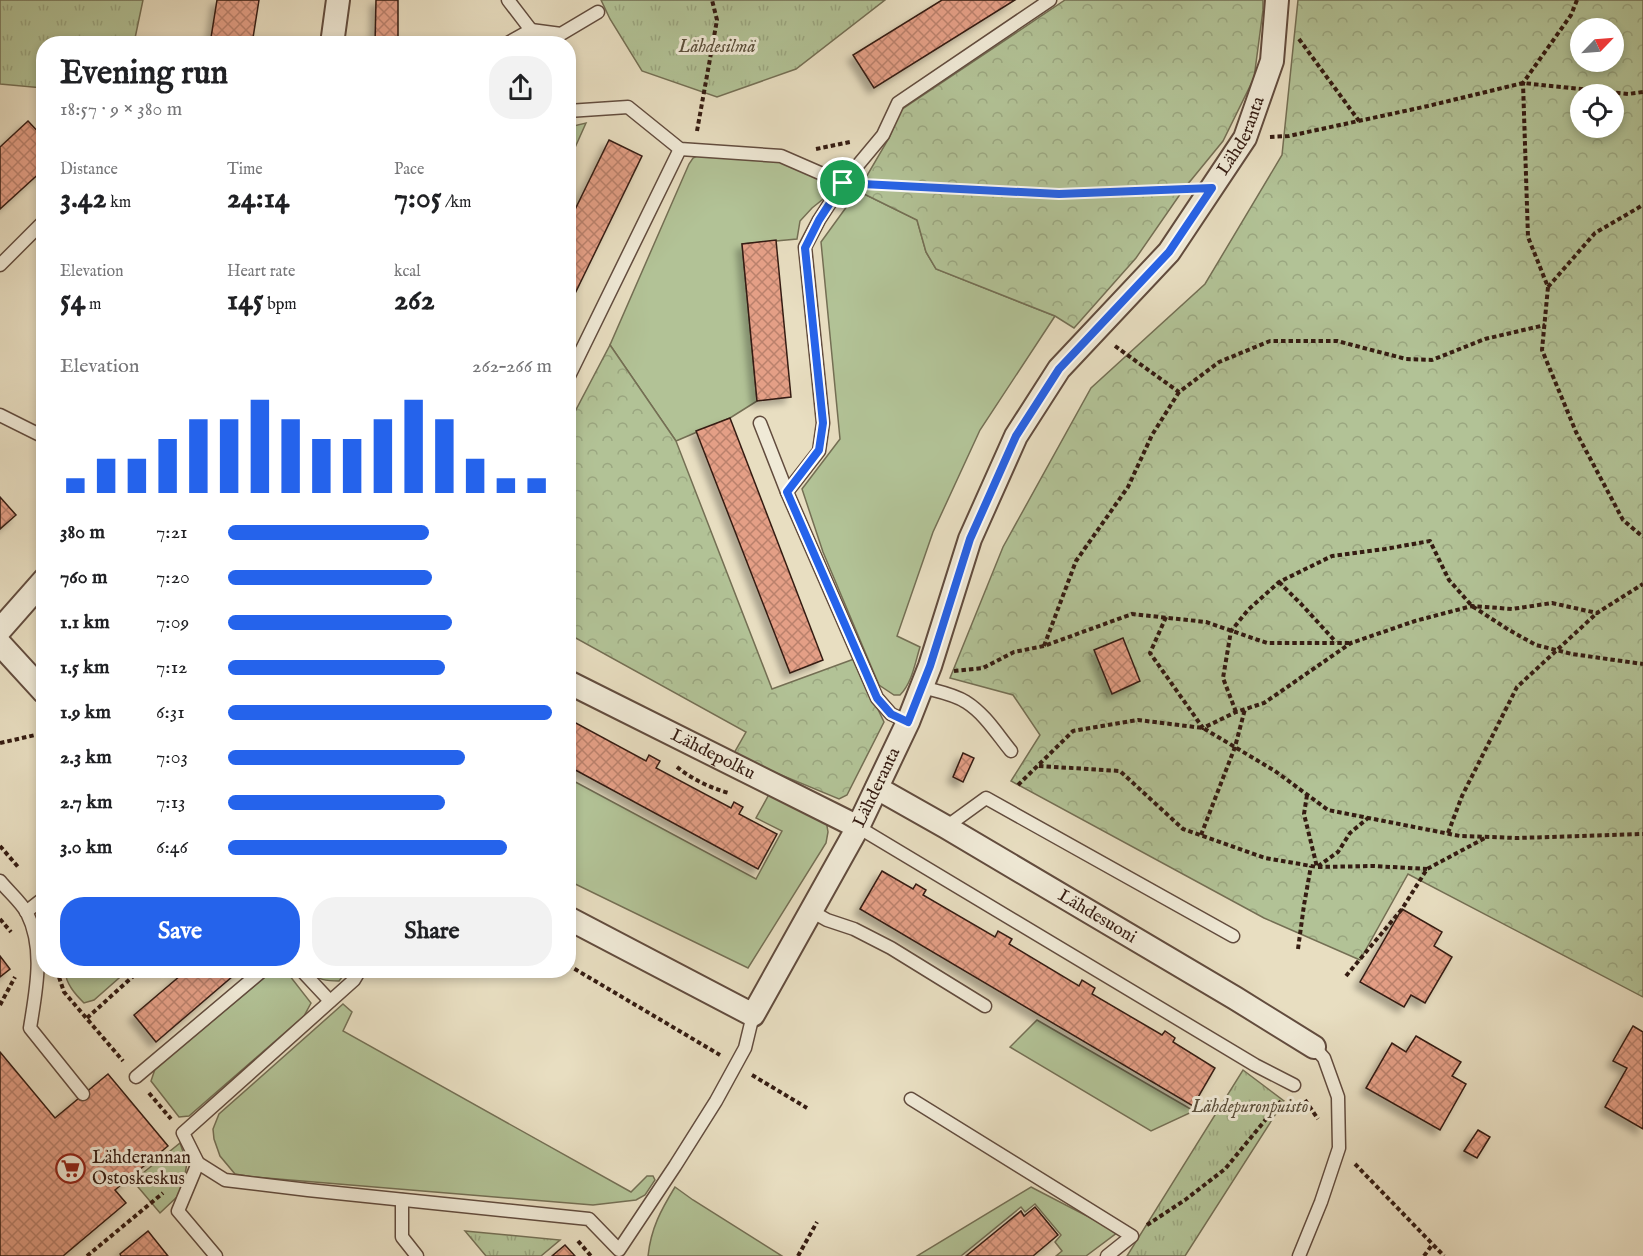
<!DOCTYPE html>
<meta charset="utf-8">
<style>
body{margin:0;font-family:"IM FELL English",serif;background:#f2f2f2;color:#202124;height:100vh;display:flex;flex-direction:column;font-size:22px;white-space:nowrap}
*{box-sizing:border-box;margin:0}
p{font-size:20px;color:#757577}
.icon{flex:none;width:33px;height:33px;fill:none;stroke:currentColor;stroke-width:2;stroke-linecap:round;stroke-linejoin:round}
.map{position:relative;flex:1;overflow:hidden}
.sheet{position:absolute;left:36px;top:36px;width:540px;height:942px;display:flex;flex-direction:column;background:#fff;border-radius:24px;box-shadow:0 3px 9px #0003}
.sheet>*{flex:none}
.needle{width:39px;rotate:65deg}
.fabs{position:absolute;left:1570px;top:18px;display:grid;gap:12px}
.fabs a{display:grid;place-items:center;width:54px;height:54px;border-radius:50%;background:#fff;box-shadow:0 3px 9px #0003;font-size:30px}
.pin{position:absolute;display:grid;place-items:center;width:51px;height:51px;color:#fff;margin:-26px;border:3px solid #fff;border-radius:50%;box-shadow:0 2px 6px #0007}
.round{display:grid;place-items:center;flex:none;width:63px;height:63px;border-radius:24px;background:#f2f2f2}
.headline{display:flex;align-items:center;justify-content:space-between;height:102px;padding:0 24px}
h1{font-size:33px;font-weight:700;line-height:45px}
.metrics{display:grid;grid-template-columns:repeat(3,1fr);gap:9px;height:102px;padding:6px 24px}
.metrics div{display:grid;align-content:center}
.metrics b{font-size:30px;font-weight:700}
.metrics small{font-size:16px;font-weight:400}
.metrics p{font-size:16px}
.chart{height:168px;padding:12px 24px}
.chart p{display:flex;justify-content:space-between}
.chart svg{width:100%;height:108px;margin-top:6px;stroke:#2563eb;stroke-width:6}
.primary-button{display:flex;gap:12px;margin-top:auto;padding:12px 24px}
.primary-button a{flex:1;height:69px;border-radius:24px;background:#2563eb;color:#fff;font-size:24px;font-weight:700;line-height:69px;text-align:center}
.primary-button a+a{background:#f2f2f2;color:#202124}
ul{padding:0 24px;list-style:none;font-size:20px}
li{display:grid;grid-template-columns:96px 72px 1fr;align-items:center;height:45px}
li i{height:15px;border-radius:8px;background:#2563eb}
.map>svg:first-child{display:block}
</style>
<div class="map">
<svg width="1643" height="1256" viewBox="0 0 1643 1256">
<defs>
<pattern id="forest-crowns" width="20" height="18" patternUnits="userSpaceOnUse" patternTransform="scale(1.5)"><rect width="20" height="18" fill="#b2c296"/><path d="M2 6a3 3 0 1 1 6 0M12 15a3 3 0 1 1 6 0" fill="none" stroke="#9aa680"/></pattern>
<pattern id="park-tufts" width="24" height="20" patternUnits="userSpaceOnUse" patternTransform="scale(1.5)"><rect width="24" height="20" fill="#b2c296"/><path d="M3 7l-1-3M5 7V3M7 7l1-3M15 17l-1-3M17 17v-4M19 17l1-3" fill="none" stroke="#9aa680"/></pattern>
<pattern id="building-cross-hatch" width="8" height="8" patternUnits="userSpaceOnUse" patternTransform="scale(1.5)"><rect width="8" height="8" fill="#e49f86"/><path d="M0 0l8 8M0 8l8-8" fill="none" stroke="#ba816c"/></pattern>
<filter id="shadow"><feDropShadow dx="-5.5" dy="5.5" stdDeviation="3" flood-color="#0004"/></filter>
</defs>
<rect width="100%" height="100%" fill="#e8dec1"/>
<filter id="stains"><feTurbulence type="fractalNoise" baseFrequency=".00333" numOctaves="4"/><feColorMatrix values="0 0 0 0 .2 0 0 0 0 .09 0 0 0 0 .02 0 0 0 .5 -.17"/></filter>
<radialGradient id="worn" r=".72"><stop offset=".6" stop-color="#630" stop-opacity="0"/><stop offset="1" stop-color="#630" stop-opacity=".3"/></radialGradient>
<g fill="#b2c296" stroke="#746f54" stroke-width="1.5">
<polygon points="586,123 569,161 569,127"/>
<polygon points="699,155 778,160 832,183 832,192 812,208 800,221 797,239 742,244 757,401 730,418 676,441 610,345 689,164 693,158"/>
<path d="M858 191 917 220 926 252 936 269 1055 316 980 430 933 532 897 636 920 647C915 663 912 683 900 695H894L879 685 823 552 802 489 840 439 821 242Z"/>
<polygon points="568,778 756,879 782,831 756,818 772,789 826,820 828,832 826,843 748,968 569,881"/>
<path d="M65 971V970L127 971 94 1000 84 1003C75 994 66 984 65 971Z"/>
<polygon points="272,971 286,971 311,1003 304,1016 189,1116 179,1117 151,1081 155,1069"/>
<path d="M309 971H347L339 981C328 981 316 980 309 971Z"/>
<polygon points="343,1004 352,1012 343,1031 631,1192 647,1176 653,1176 655,1180 645,1195 636,1200 593,1205 253,1177 235,1174 220,1156 214,1139 213,1129 219,1114"/>
<polygon points="1037,1020 1194,1111 1151,1131 1010,1047"/>
<polygon points="180,1143 187,1163 184,1180 180,1194 160,1213 133,1181"/>
<path d="M675 1187 693 1200 782 1256H648C651 1228 661 1210 675 1187Z"/>
<polygon points="1031,1187 1118,1232 1086,1256 1056,1256 1062,1251 1055,1242 1061,1235 1035,1204 1025,1212 1021,1207 961,1256 917,1256"/>
</g>
<g fill="url(#forest-crowns)" stroke="#746f54" stroke-width="1.5" fill-rule="evenodd">
<polygon points="1065,0 1263,0 1263,10 1254,78 1223,141 1183,190 1136,258 1074,328 1055,316 936,269 926,252 917,220 858,191 889,138 901,110"/>
<path d="M1298 0H1643V997L1408 874 1360 960 1264 918 1011 781 1040 735 1013 695 950 678 1003 547 1091 388 1205 284 1282 155ZM1581 28H1614V62H1581ZM1581 94H1614V128H1581Z"/>
<polygon points="610,345 676,441 772,689 854,659 884,722 847,795 839,799 733,755 746,732 572,636 568,625 568,425"/>
</g>
<g fill="url(#park-tufts)" stroke="#746f54" stroke-width="1.5">
<polygon points="0,0 143,0 134,43 44,44 43,88 0,84"/>
<polygon points="601,0 885,0 796,69 717,97 642,71 610,19"/>
<polygon points="1243,1070 1284,1101 1185,1256 1127,1256"/>
<polygon points="465,1231 560,1240 541,1256 486,1256"/>
</g>
<g fill="url(#building-cross-hatch)" stroke="#351c12" stroke-width="1.5" filter="url(#shadow)">
<polygon points="217,0 259,0 252,44 210,44"/>
<polygon points="376,0 398,0 398,37 388,44 375,44"/>
<polygon points="942,0 1015,0 874,88 853,55"/>
<polygon points="28,121 44,138 44,169 0,209 0,147"/>
<polygon points="609,140 642,156 568,308 568,224"/>
<polygon points="776,240 791,397 757,401 742,244"/>
<polygon points="730,418 823,660 790,673 696,431"/>
<polygon points="0,497 16,515 0,529"/>
<polygon points="1123,638 1140,681 1112,694 1094,650"/>
<polygon points="568,713 575,716 572,721 646,761 649,755 660,761 656,768 731,808 734,802 743,807 739,814 777,834 758,869 568,766"/>
<polygon points="963,753 974,758 963,782 953,777"/>
<polygon points="882,871 913,889 916,884 926,890 923,895 995,937 998,931 1012,939 1009,944 1079,986 1082,980 1095,988 1092,994 1162,1035 1165,1031 1175,1038 1173,1042 1215,1068 1193,1106 860,909"/>
<polygon points="1402,909 1442,932 1434,946 1452,957 1425,1003 1411,995 1404,1007 1360,982"/>
<polygon points="0,956 10,969 0,977"/>
<polygon points="187,970 240,970 156,1042 134,1015"/>
<polygon points="1633,1026 1643,1032 1643,1129 1605,1107 1627,1068 1613,1061"/>
<polygon points="1416,1036 1461,1062 1452,1076 1466,1084 1440,1130 1366,1088 1392,1043 1406,1052"/>
<polygon points="0,1052 55,1118 108,1074 168,1146 115,1190 126,1203 63,1256 0,1256"/>
<polygon points="1478,1130 1490,1137 1477,1158 1464,1151"/>
<polygon points="1035,1207 1058,1235 1033,1256 966,1256 1021,1211 1024,1216"/>
<polygon points="148,1231 168,1256 121,1256 120,1254"/>
<polygon points="565,1245 575,1256 552,1256"/>
</g>
<g fill="none" stroke-linecap="round" stroke-linejoin="round">
<defs>
<g id="lane">
<polyline points="531,30 561,34 598,12"/>
<polyline points="506,44 531,30 508,0"/>
<polyline points="568,111 628,107 680,149 781,156 843,183 883,135 898,103 1050,0"/>
<polyline points="843,183 819,220 805,247 823,423 819,451 787,492 877,698 891,714 908,722"/>
<polyline points="0,265 44,221"/>
<polyline points="568,378 680,149"/>
<polyline points="0,415 44,437"/>
<polyline points="760,423 787,492"/>
<path d="M922 687C936 691 954 694 966 702 985 714 997 734 1011 751"/>
<polyline points="858,827 1255,1065 1294,1085"/>
<polyline points="946,827 986,798 1233,936"/>
<path d="M0 881C8 891 21 902 27 913 45 949 36 990 30 1028L83 1094"/>
<polyline points="811,911 827,920 854,929 891,948 985,1006"/>
<polyline points="26,912 44,898"/>
<polyline points="301,970 330,1001"/>
<polyline points="360,970 354,980 183,1133 198,1163 225,1180 308,1190 589,1219 619,1250 675,1166 716,1101 745,1048 753,1015"/>
<polyline points="136,1077 263,970"/>
<polyline points="911,1099 1132,1236 1107,1256"/>
<polyline points="198,1163 178,1211 216,1256"/>
<polyline points="402,1200 402,1237 417,1256"/>
<polyline points="1299,1256 1321,1202 1339,1148 1338,1097 1324,1058 1314,1047"/>
</g>
<g id="street">
<polyline points="332,44 338,0"/>
<polyline points="0,630 44,580"/>
<polyline points="0,644 44,692"/>
<path id="s1" d="M568 682 858 827"/>
<path id="s2" d="M877 788 946 827 1235 998 1314 1047"/>
<path id="s3" d="M568 918 753 1015 858 827 908 722 930 666 970 539 1016 436 1059 369 1169 252 1245 138 1272 61 1277 0"/>
</g>
</defs>
<use href="#lane" stroke="#624c3e" stroke-width="15"/>
<use href="#street" stroke="#624c3e" stroke-width="26"/>
<g stroke="#351c12" stroke-width="4" stroke-dasharray="4.5 3" stroke-linecap="butt">
<polyline points="1577,0 1571,15 1523,83 1528,237 1548,287 1542,350 1576,432 1623,520 1643,537"/>
<polyline points="1299,39 1359,121"/>
<polyline points="697,131 717,20 712,0"/>
<polyline points="1270,137 1289,136 1428,106 1523,83 1628,94 1643,92"/>
<polyline points="816,149 850,142"/>
<polyline points="868,185 1059,194 1181,189"/>
<polyline points="1548,287 1595,233 1643,205"/>
<polyline points="1115,346 1179,392 1219,362 1270,341 1337,341 1406,359 1432,360 1485,339 1545,325"/>
<polyline points="1279,582 1302,605 1336,642"/>
<polyline points="1166,617 1150,653 1203,728 1236,712 1264,703 1351,643 1415,621 1472,606 1512,609 1552,603 1597,613 1643,584"/>
<polyline points="1044,646 1076,561 1128,487 1152,435 1179,392"/>
<polyline points="954,671 983,668 1014,652 1044,646 1132,614 1206,622 1267,643 1351,643"/>
<polyline points="1236,712 1223,678 1231,631 1248,610 1279,582 1332,556 1385,549 1430,541 1449,580 1472,606 1509,630 1536,645 1572,654 1643,664"/>
<polyline points="0,743 44,733"/>
<polyline points="1039,766 1120,771 1183,829 1265,858 1317,867 1374,866 1427,869"/>
<path d="M677 767C692 779 710 788 729 793"/>
<polyline points="1018,785 1073,731 1138,720 1203,728 1275,771 1328,810 1460,836 1518,838 1643,834"/>
<polyline points="1307,795 1304,814 1317,867 1338,852 1350,833 1368,818"/>
<polyline points="1448,833 1462,796 1517,687 1597,613"/>
<polyline points="1201,835 1235,747 1245,709"/>
<polyline points="0,846 19,868"/>
<polyline points="0,919 11,932"/>
<polyline points="1298,949 1304,905 1311,866"/>
<polyline points="568,965 720,1055"/>
<polyline points="1346,976 1402,909 1427,869 1485,838"/>
<polyline points="59,977 64,992 123,1061"/>
<polyline points="0,1005 15,977"/>
<polyline points="87,1018 140,970"/>
<polyline points="752,1075 807,1108"/>
<polyline points="149,1093 171,1119"/>
<polyline points="1305,1100 1318,1119"/>
<polyline points="1355,1164 1444,1256"/>
<polyline points="1147,1225 1185,1200 1225,1169 1281,1101"/>
<polyline points="578,1241 591,1256"/>
<polyline points="87,1256 163,1193"/>
<polyline points="798,1256 817,1222"/>
<polyline points="1424,1256 1432,1245"/>
</g>
<use href="#lane" stroke="#f0ead7" stroke-width="12"/>
<use href="#street" stroke="#f0ead7" stroke-width="22"/>
</g>
<g fill="none" stroke-linecap="round" stroke-linejoin="round">
<defs>
<polygon id="route" points="843,183 1059,194 1212,188 1169,252 1059,369 1016,436 970,539 930,666 908,722 891,714 877,698 787,492 819,450 823,423 805,248 819,220"/>
</defs>
<use href="#route" stroke="#fff" stroke-width="12"/>
<use href="#route" stroke="#2563eb" stroke-width="8"/>
</g>
<defs>
<symbol id="supermarket-ring" viewBox="-11 -11 22 22"><circle r="9.5" fill="#f0ead7" stroke="#8f2418" stroke-width="1.5"/><path d="M-6-5.5h2.5l.6 2H6L4.5 2H-2.5L-4.4-4H-6ZM-1.5 3.2a1.3 1.3 0 1 0 .1 0ZM3 3.2a1.3 1.3 0 1 0 .1 0Z" fill="#8f2418"/></symbol>
</defs>
<g fill-rule="evenodd">
<use href="#supermarket-ring" x="54" y="1152" width="33" height="33"/>
</g>
<g text-anchor="middle" dominant-baseline="central" stroke-width="6" stroke-linejoin="round" paint-order="stroke">
<g font-size="18" font-style="italic" fill="#5a4e3a" stroke="#f0ead7">
<text x="717" y="47">Lähdesilmä</text>
<text x="1250" y="1107">Lähdepuronpuisto</text>
</g>
<g font-size="18" fill="#351c12" stroke="#f0ead7">
<text stroke="none"><textPath href="#s3" startOffset="1224">Lähderanta</textPath></text>
<text stroke="none"><textPath href="#s1" startOffset="162">Lähdepolku</textPath></text>
<text stroke="none"><textPath href="#s3" startOffset="468">Lähderanta</textPath></text>
<text stroke="none"><textPath href="#s2" startOffset="255">Lähdesuoni</textPath></text>
</g>
<g font-size="18" fill="#351c12" stroke="#f0ead7" text-anchor="start">
<text x="92" y="1158">Lähderannan<tspan x="92" dy="21">Ostoskeskus</tspan></text>
</g>
</g>
<rect width="100%" height="100%" filter="url(#stains)"/>
<rect width="100%" height="100%" fill="url(#worn)"/>
</svg>
<div class="fabs">
<a><svg class="needle" viewBox="-14 -14 28 28"><path d="M0-13l5 13h-10z" fill="#e53935"/><path d="M0 13l5-13h-10z" fill="#757577"/></svg></a>
<a><svg class="icon" aria-label="locate" viewBox="0 0 24 24"><circle cx="12" cy="12" r="6"/><path d="M12 2v4M12 18v4M2 12h4M18 12h4"/></svg></a>
</div>
<div class="pin" style="left:843px;top:183px;background:#1e9e55"><svg class="icon" aria-label="arrive" viewBox="0 0 24 24"><path d="M6 21V4h12l-3 4 3 4H6"/></svg></div>
<section class="sheet">
<div class="headline"><div><h1>Evening run</h1><p>18:57 · 9 × 380 m</p></div><a class="round"><svg class="icon" aria-label="share" viewBox="0 0 24 24"><path d="M12 15V3M7 8l5-5 5 5M5 13v7h14v-7"/></svg></a></div>
<div class="metrics">
<div><p>Distance</p><b>3.42<small> km</small></b></div>
<div><p>Time</p><b>24:14</b></div>
<div><p>Pace</p><b>7:05<small> /km</small></b></div>
</div>
<div class="metrics">
<div><p>Elevation</p><b>54<small> m</small></b></div>
<div><p>Heart rate</p><b>145<small> bpm</small></b></div>
<div><p>kcal</p><b>262</b></div>
</div>
<div class="chart"><p><span>Elevation</span>262–266 m</p>
<svg viewBox="0 0 160 44" preserveAspectRatio="none"><path d="M5 44V38M15 44V30M25 44V30M35 44V22M45 44V14M55 44V14M65 44V6M75 44V14M85 44V22M95 44V22M105 44V14M115 44V6M125 44V14M135 44V30M145 44V38M155 44V38"/></svg>
</div>
<ul>
<li><b>380 m</b>7:21<i style="width:62%"></i></li>
<li><b>760 m</b>7:20<i style="width:63%"></i></li>
<li><b>1.1 km</b>7:09<i style="width:69%"></i></li>
<li><b>1.5 km</b>7:12<i style="width:67%"></i></li>
<li><b>1.9 km</b>6:31<i style="width:100%"></i></li>
<li><b>2.3 km</b>7:03<i style="width:73%"></i></li>
<li><b>2.7 km</b>7:13<i style="width:67%"></i></li>
<li><b>3.0 km</b>6:46<i style="width:86%"></i></li>
</ul>
<div class="primary-button"><a>Save</a><a>Share</a></div>
</section>
</div>
